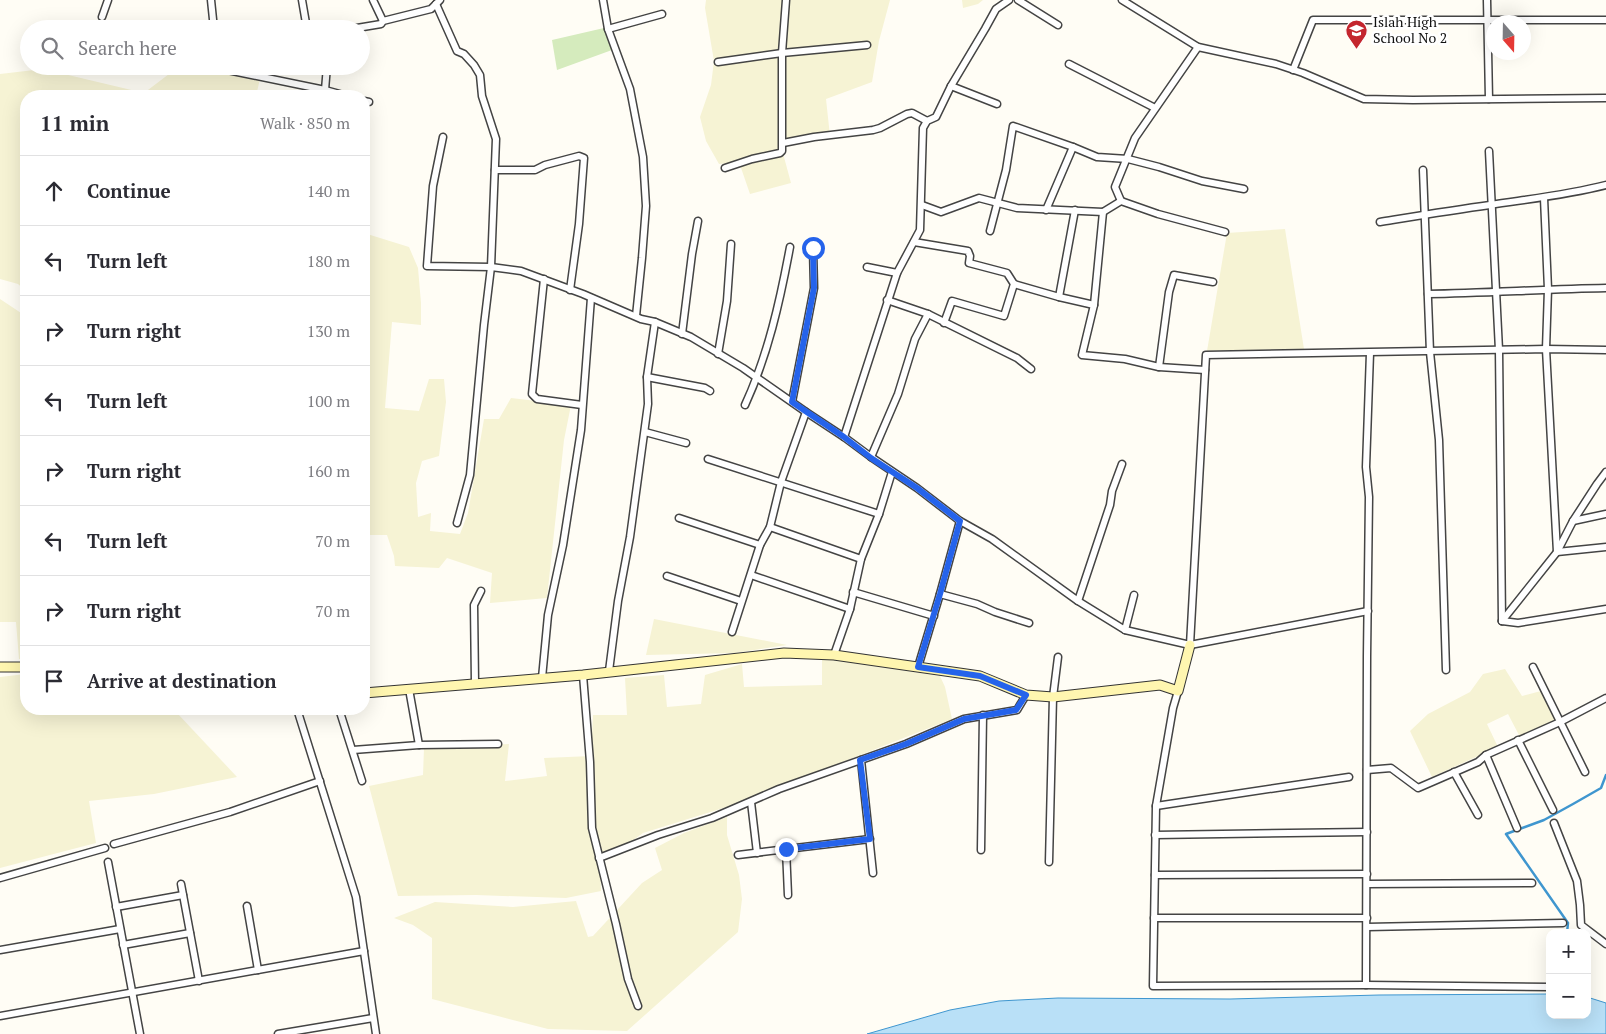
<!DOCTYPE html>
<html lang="en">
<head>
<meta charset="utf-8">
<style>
	:root { --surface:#fff; --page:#f2f2f3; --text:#2b2b33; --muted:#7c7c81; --line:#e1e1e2 }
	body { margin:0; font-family:"PT Serif",serif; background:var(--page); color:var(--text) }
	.controls { position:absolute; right:15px; bottom:15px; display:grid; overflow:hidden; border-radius:10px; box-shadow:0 5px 20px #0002 }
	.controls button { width:45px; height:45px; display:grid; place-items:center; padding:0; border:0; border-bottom:1px solid var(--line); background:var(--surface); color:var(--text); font:25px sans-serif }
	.compass { position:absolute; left:1486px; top:15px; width:45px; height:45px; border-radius:50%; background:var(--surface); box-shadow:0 5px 20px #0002; rotate:160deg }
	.stop { position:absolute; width:15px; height:15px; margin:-11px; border:4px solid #2563eb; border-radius:50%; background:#fff }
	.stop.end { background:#2563eb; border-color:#fff; box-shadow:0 1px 5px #0008 }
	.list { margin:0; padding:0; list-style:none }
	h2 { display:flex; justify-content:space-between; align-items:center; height:65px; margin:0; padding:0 20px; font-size:21px }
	h2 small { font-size:16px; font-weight:400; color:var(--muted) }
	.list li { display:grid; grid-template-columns:32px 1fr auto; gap:15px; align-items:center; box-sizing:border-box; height:70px; padding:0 20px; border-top:1px solid var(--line) }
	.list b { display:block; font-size:19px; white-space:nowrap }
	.list em { font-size:16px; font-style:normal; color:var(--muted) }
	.icon { flex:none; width:28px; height:28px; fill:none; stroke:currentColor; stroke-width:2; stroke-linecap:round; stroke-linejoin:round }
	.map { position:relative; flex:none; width:1606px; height:1034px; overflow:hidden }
	.search { position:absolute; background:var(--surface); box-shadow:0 5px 20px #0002; left:20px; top:20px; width:350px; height:55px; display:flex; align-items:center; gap:12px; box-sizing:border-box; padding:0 18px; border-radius:28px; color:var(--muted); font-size:19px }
	.panel { position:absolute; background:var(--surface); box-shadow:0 5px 20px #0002; left:20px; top:90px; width:350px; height:625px; border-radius:20px }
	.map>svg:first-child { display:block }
	.farmland { fill:#f6f3d4 }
	.green { fill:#d5ebbd }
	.water { fill:#b9e0f7; stroke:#3f96cf }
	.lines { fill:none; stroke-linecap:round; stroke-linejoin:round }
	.stream { stroke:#3f96cf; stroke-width:2.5 }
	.street-casing { stroke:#444; stroke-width:9 }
	.secondary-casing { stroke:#333; stroke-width:11 }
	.street { stroke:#fff; stroke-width:6 }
	.secondary { stroke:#fff6b0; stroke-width:9 }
	.route { stroke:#2563eb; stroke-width:6 }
	.labels { text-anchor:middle; stroke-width:5; stroke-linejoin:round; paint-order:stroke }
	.poi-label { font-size:14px; fill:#111; stroke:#fff; text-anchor:start }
</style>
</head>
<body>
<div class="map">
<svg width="1606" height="1034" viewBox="0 0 1606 1034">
	<rect width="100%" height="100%" fill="#fffdf5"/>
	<!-- farmland -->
	<g class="farmland">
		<path d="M 706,0 L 890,0 L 879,41 L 872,82 L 826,99 L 830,136 L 781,146 L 791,183 L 750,194 L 739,162 L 719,164 L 706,141 L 700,117 L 711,85 L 714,61 L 705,8 Z"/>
		<path d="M 962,0 L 983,0 L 978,4 L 963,8 Z"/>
		<path d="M 203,66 L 263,66 L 256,96 L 26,96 L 26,291 L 18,284 L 0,279 L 0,74 L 43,69 L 144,93 L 169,74 Z"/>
		<path d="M 1285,229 L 1304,349 L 1207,351 L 1227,233 Z"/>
		<path d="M 364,233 L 409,247 L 418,268 L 421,303 L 421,325 L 392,322 L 385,408 L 419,411 L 429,379 L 444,379 L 446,402 L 439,456 L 422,461 L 416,483 L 418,517 L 431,513 L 430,531 L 460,534 L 468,513 L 484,419 L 499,419 L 511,398 L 571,405 L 564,440 L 547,598 L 490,603 L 492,573 L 447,558 L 439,568 L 395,566 L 394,556 L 387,535 L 364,535 Z"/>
		<path d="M 0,299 L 24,315 L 26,322 L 26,659 L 19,659 L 16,622 L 0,622 Z"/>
		<path d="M 654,619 L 787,645 L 735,653 L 646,655 Z"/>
		<path d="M 822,658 L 940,676 L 945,687 L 952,719 L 733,805 L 643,833 L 600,864 L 601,891 L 566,898 L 476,895 L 398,896 L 369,786 L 423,775 L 424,748 L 509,744 L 505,781 L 547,776 L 544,758 L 591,756 L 593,715 L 627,715 L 625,678 L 664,675 L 667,707 L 701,704 L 705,675 L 742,664 L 744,687 L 822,685 Z"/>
		<path d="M 1505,669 L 1522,696 L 1541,691 L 1555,720 L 1520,737 L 1508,714 L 1487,724 L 1498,747 L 1432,777 L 1410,731 L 1428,714 L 1470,692 L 1483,674 Z"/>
		<path d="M 26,674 L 26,709 L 170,709 L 177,713 L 237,777 L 154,794 L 89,801 L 96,843 L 0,868 L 0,677 Z"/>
		<path d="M 727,817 L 727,835 L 739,875 L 742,899 L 738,932 L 627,1031 L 548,1029 L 432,999 L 432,938 L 413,925 L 394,918 L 435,902 L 513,907 L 576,901 L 588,937 L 593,936 L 642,883 L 662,870 L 655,848 L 684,833 Z"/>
	</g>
	<!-- green -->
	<path class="green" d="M 604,28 L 612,50 L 557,70 L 552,40 Z"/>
	<!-- water -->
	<path class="water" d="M 1550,994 L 1550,1015 L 1587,1015 L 1587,997 L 1606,1003 L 1606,1034 L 867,1034 L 950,1010 L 999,1001 L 1058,998 L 1230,999 L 1379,995 Z"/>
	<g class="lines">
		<!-- stream -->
		<path class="stream" d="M 1567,933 L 1568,923 L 1506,834 L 1544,820 L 1573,804 L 1601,788 L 1606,775"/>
		<defs>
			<g id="street">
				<path d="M 211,0 L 214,29"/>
				<path d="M 302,0 L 307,29"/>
				<path d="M 373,0 L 383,21"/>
				<path d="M 603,0 L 608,29 L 630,89 L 643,157 L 646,206 L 642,258 L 636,316"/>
				<path d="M 1018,0 L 1058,25"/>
				<path d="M 1122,0 L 1198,47 L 1276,64 L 1303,73 L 1364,99 L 1413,100 L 1606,98"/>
				<path d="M 1487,0 L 1489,99"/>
				<path d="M 436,4 L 457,51 L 464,54 L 474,65 L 480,75 L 482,96 L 496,139 L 491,267 L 484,325 L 470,475 L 457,523"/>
				<path d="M 102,17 L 108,0"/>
				<path d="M 351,29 L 381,24 L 383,21 L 431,9 L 440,0"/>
				<path d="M 608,29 L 662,14"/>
				<path d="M 718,62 L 782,53 L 867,45"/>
				<path d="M 1069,64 L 1155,108"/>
				<path d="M 208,66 L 325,90 L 347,96"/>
				<path d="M 1293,70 L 1313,20 L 1606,20"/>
				<path d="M 951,86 L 997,104"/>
				<path d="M 325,90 L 327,66"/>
				<path d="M 364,101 L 369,102"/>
				<path d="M 443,137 L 433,186 L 427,266 L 491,267 L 521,271 L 583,294 L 641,319 L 655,322 L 691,337 L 743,368 L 806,412 L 844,437 L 871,457 L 917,488 L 960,521 L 992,539 L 1078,601 L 1125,630 L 1190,645 L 1368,611"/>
				<path d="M 783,143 L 814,137 L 873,130 L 880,128 L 907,114 L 912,113 L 927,121"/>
				<path d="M 1489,151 L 1499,350 L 1502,621"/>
				<path d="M 725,168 L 752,159 L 780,153 L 782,151 L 782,53 L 786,0"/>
				<path d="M 495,170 L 535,170 L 545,165 L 579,156 L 584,158 L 579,224 L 570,290"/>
				<path d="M 1423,170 L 1430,352 L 1439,440 L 1446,670"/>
				<path d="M 1544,198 L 1548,289 L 1546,349 L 1557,552 L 1606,547"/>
				<path d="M 1121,201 L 1115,187 L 1135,138 L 1198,47"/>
				<path d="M 922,205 L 941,212 L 979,198 L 1017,208 L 1103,212 L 1121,201 L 1158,214 L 1225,232"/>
				<path d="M 1046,210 L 1073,147"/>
				<path d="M 1103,212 L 1094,305 L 1082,355 L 1125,359 L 1159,367 L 1205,370"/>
				<path d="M 1380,222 C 1417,216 1453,210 1490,205 C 1529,199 1567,195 1606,185"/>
				<path d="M 990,231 L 1006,170 L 1013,126 L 1073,147 L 1097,157 L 1128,159 L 1159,167 L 1202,181 L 1244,189"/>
				<path d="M 914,242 L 968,251 L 970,256 L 969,263 L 1007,273 L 1014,284 L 1004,316 L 952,301 L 944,323"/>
				<path d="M 867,267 L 897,273"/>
				<path d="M 544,279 L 532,394 L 537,399 L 582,405"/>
				<path d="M 1014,284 L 1059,297 L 1094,305"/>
				<path d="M 1428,294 C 1487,293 1547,289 1606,288"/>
				<path d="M 1059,297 L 1075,210"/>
				<path d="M 887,300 L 928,314 L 1017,358 L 1031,369"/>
				<path d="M 682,334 L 692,254 L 698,221"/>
				<path d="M 718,354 L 727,301 L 731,244"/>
				<path d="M 1159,367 L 1169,292 L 1174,275 L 1213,282"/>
				<path d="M 647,377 L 705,388 L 710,391"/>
				<path d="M 792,402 L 814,288 L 813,248"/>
				<path d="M 745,405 C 768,355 780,301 790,247"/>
				<path d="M 645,432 L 686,443"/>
				<path d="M 844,437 L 897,273 L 920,230 L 923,128 L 927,121 L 936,117 L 951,86 L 985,29 L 996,9 L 1009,0"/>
				<path d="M 871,457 L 898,394 L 915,339 L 928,314"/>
				<path d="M 708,459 L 879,514"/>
				<path d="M 679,518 L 760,545"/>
				<path d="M 1573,521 L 1606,514"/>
				<path d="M 770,527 L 861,559"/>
				<path d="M 751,575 L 850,609"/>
				<path d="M 667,576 L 741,601"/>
				<path d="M 853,592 L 934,616"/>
				<path d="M 940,594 L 977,604 L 995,612 L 1029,623"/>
				<path d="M 1078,601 L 1110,505 L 1112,491 L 1122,464"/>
				<path d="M 1502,621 L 1557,552 L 1573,521 L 1597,484 L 1606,472"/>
				<path d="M 1502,621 L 1518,623 L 1606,609"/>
				<path d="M 1125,630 L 1134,595"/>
				<path d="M 732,632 L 760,545 L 770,527 L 781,482 L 806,412"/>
				<path d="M 1190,645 L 1206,355 L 1546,349 L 1606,350"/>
				<path d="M 834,655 L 850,609 L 861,559 L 879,514 L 892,472"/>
				<path d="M 918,667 L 940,594 L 960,521"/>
				<path d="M 1533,667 L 1585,772"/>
				<path d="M 609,671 L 618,601 L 630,537 L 648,404 L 647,377 L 655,322"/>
				<path d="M 583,675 L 590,762 L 592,828 L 616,924 L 628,979 L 638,1006"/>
				<path d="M 542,678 L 548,615 L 563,545 L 581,430 L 591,298"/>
				<path d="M 475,683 L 474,605 L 481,591"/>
				<path d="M 409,689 L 419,745"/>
				<path d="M 1178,691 L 1173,708 L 1156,806 L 1153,986 L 1366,985 L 1550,987"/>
				<path d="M 297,709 L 356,897 L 376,1034"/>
				<path d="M 339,709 L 362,781"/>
				<path d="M 1518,740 L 1553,810"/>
				<path d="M 353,750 L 419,745 L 498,744"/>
				<path d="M 1486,755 L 1517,828"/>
				<path d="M 861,760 L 873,873"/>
				<path d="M 1367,770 L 1391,768 L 1418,788 L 1478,762 L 1486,755 L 1560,722 L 1606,698"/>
				<path d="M 1454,772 L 1478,815"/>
				<path d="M 751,802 L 757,853"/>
				<path d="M 1156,806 L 1349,777"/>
				<path d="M 1554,823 L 1577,881 L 1580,905 L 1581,925 L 1606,944"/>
				<path d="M 1155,835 L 1367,832"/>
				<path d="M 114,844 L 230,812 L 320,781"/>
				<path d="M 786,849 L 788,895"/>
				<path d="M 981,850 L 983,715"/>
				<path d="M 738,855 L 870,839"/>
				<path d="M 599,858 L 658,835 L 712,818 L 779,789 L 906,744 L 964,719 L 1017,710 L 1026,695"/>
				<path d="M 108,862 L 140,1034"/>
				<path d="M 1049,862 L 1053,697 L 1058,657"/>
				<path d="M 1155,875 L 1367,874"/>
				<path d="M 0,878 L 105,848"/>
				<path d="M 181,884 L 199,981"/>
				<path d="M 1367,884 L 1532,883"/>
				<path d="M 247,906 L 258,970"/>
				<path d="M 116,907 L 183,895"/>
				<path d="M 1154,918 L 1367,918"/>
				<path d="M 1367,927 L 1563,923"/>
				<path d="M 123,945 L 190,933"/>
				<path d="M 0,950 L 120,929"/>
				<path d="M 1366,985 L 1367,656 L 1369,497 L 1366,467 L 1370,353"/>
				<path d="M 0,1016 L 364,951"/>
				<path d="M 278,1034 L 373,1018"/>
			</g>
			<g id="secondary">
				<path d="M 0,667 L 26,667"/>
				<path d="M 364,693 L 583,675 L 784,653 L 834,655 L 980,676 L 1026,695 L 1053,697 L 1160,685 L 1178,691 L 1190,645"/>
			</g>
		</defs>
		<!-- street casing -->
		<use href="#street" class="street-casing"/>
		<!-- secondary casing -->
		<use href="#secondary" class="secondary-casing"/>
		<!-- street -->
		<use href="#street" class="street"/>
		<!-- secondary -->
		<use href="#secondary" class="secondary"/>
	</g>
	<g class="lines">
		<!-- route -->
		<path class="route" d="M 786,849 L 870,839 L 860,760 L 906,744 L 964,719 L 1016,710 L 1026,695 L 980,676 L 918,667 L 940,594 L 960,521 L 917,488 L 871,458 L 844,437 L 792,402 L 814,288 L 813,248"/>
	</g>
	<!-- icons -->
	<defs>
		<symbol id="school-pin" viewBox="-11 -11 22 30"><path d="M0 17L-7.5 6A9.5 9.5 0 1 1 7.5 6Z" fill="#c4262e" stroke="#fff"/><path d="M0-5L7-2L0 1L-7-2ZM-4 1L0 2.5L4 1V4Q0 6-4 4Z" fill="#fff"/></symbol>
	</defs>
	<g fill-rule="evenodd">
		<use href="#school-pin" x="1344" y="18" width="25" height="34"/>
	</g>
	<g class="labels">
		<!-- poi labels -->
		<g class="poi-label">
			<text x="1373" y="27">Islah High<tspan x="1373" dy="16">School No 2</tspan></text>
		</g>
	</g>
</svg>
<div class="controls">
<button>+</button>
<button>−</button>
</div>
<svg class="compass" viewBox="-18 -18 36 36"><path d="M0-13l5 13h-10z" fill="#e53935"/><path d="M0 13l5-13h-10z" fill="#7c7c81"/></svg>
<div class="stop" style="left:813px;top:248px"></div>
<div class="stop end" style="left:786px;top:849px"></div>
<div class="search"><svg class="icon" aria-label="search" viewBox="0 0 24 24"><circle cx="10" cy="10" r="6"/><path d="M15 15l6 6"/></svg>Search here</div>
<section class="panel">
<h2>11 min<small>Walk · 850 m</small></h2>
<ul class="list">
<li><svg class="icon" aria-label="ahead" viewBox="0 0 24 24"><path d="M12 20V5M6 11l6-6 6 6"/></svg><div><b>Continue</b></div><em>140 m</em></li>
<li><svg class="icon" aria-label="left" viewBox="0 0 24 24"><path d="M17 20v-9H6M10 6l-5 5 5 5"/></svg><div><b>Turn left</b></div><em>180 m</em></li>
<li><svg class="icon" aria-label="right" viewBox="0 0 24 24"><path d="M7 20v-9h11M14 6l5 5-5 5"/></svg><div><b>Turn right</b></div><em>130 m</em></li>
<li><svg class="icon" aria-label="left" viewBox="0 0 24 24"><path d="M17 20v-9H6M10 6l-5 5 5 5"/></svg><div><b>Turn left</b></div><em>100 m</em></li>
<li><svg class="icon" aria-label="right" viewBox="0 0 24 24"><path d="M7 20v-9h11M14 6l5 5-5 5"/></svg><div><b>Turn right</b></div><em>160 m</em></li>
<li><svg class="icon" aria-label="left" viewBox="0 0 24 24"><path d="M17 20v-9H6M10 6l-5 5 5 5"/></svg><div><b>Turn left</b></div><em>70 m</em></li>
<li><svg class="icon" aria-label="right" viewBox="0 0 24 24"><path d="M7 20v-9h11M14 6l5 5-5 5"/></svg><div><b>Turn right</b></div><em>70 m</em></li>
<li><svg class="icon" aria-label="arrive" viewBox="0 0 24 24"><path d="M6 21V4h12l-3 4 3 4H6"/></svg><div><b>Arrive at destination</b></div></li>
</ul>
</section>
</div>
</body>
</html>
